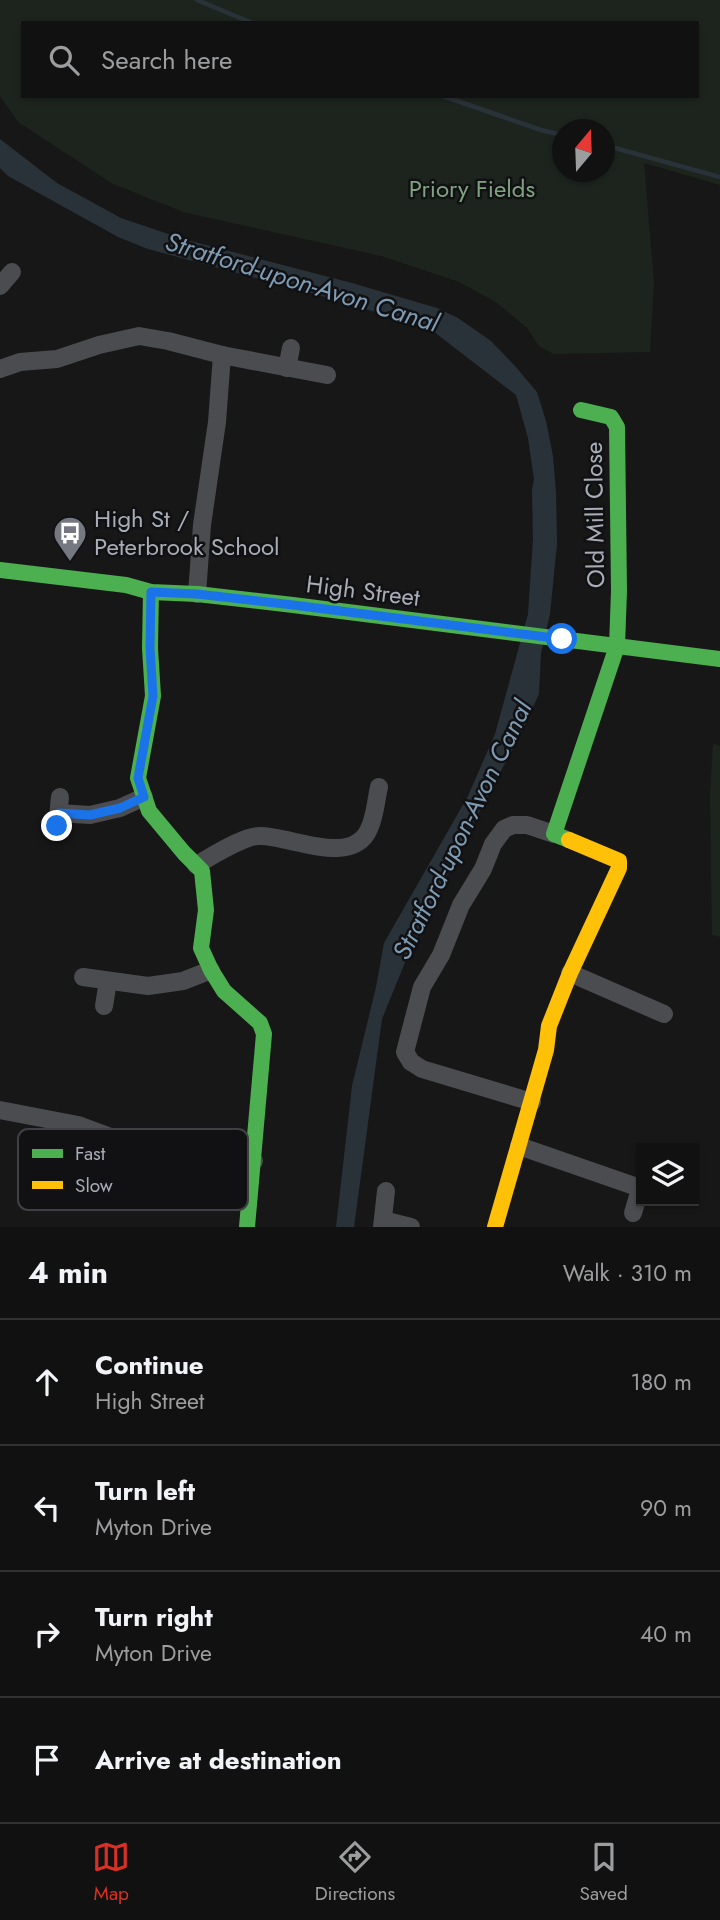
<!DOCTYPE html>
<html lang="en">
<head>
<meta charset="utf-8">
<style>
	:root { --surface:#111; --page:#1e1f1f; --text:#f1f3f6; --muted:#9c9d9f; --line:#303131; --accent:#d93025 }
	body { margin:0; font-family:Jost,sans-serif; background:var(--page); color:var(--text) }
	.controls { position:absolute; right:21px; bottom:21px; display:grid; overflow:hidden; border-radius:0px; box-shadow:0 2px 5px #0004 }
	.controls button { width:63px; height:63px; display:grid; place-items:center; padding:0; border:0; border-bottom:2px solid var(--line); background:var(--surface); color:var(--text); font:35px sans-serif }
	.compass { position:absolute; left:552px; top:119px; width:63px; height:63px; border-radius:50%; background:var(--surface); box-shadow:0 2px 5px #0004; rotate:19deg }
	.stop { position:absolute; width:21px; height:21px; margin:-16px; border:5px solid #1a73e8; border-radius:50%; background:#fff }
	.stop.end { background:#1a73e8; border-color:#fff; box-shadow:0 2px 7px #0008 }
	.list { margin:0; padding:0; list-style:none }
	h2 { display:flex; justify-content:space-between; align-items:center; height:91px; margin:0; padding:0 28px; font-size:30px }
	h2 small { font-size:23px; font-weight:400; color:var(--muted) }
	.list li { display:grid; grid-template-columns:46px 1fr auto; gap:21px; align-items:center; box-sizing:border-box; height:126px; padding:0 28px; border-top:2px solid var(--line) }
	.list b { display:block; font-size:26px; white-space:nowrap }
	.list p { margin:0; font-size:23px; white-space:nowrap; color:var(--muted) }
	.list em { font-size:23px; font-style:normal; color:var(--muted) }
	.icon { flex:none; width:38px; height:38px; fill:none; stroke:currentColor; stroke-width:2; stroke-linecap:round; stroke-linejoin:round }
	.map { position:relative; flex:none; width:720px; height:1227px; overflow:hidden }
	.search { position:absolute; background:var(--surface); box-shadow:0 2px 5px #0004; left:21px; right:21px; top:21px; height:77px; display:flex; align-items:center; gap:18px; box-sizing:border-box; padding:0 24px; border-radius:0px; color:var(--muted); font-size:26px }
	.sheet { height:595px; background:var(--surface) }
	nav { display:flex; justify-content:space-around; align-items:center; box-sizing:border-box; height:98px; border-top:2px solid var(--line); background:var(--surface); font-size:19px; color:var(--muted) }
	nav a { display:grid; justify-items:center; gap:4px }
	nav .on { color:var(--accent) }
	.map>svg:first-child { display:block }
	.green { fill:#1d241e; fill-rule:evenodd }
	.water { fill:#2a3239 }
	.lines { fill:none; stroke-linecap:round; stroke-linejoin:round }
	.stream { stroke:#2a3239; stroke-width:4.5 }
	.street { stroke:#4b4c50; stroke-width:18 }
	.fast { stroke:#4caf50; stroke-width:16 }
	.slow { stroke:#ffc107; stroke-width:16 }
	.route { stroke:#1a73e8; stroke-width:9 }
	.labels { text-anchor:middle; stroke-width:5; stroke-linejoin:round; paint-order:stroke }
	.park-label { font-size:24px; fill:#7fa381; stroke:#111113 }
	.street-label { font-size:24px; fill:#a8adb8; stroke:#111113 }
	.poi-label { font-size:24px; fill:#a8adb8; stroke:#111113; text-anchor:start }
	.water-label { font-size:26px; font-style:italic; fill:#7f9bb3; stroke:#111113 }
	.key { fill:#111113; stroke:#3e4045; stroke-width:2 }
	.key-label { font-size:19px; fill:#a8adb8 }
</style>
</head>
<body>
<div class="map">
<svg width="720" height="1227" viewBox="0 0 720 1227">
	<rect width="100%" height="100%" fill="#171717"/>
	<!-- green -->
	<g class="green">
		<path d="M 0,0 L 720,0 L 720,185 L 644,163 L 654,283 L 650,352 L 553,354 L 539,346 L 527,328 L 496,302 L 459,282 L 381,256 L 183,212 L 113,184 L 18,122 L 0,96 ZM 23,23 L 697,23 L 697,96 L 23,96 ZM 562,130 L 604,130 L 604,172 L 562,172 Z"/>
		<path d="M 713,743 L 720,746 L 720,937 L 712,935 L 710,795 Z"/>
	</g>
	<!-- water -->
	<path class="water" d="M 0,139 L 57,183 L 121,218 L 183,239 L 352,283 L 437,308 L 458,318 L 491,341 L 515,366 L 537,392 L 546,421 L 553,456 L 556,493 L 557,544 L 550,614 L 541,653 L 539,694 L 519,737 L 468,833 L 406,960 L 382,1019 L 354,1227 L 336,1227 L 352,1086 L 376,987 L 384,943 L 468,796 L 495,734 L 528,614 L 533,539 L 532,490 L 534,479 L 528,438 L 516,395 L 429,328 L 315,294 L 148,249 L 118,237 L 8,176 L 0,168 Z"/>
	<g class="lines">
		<!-- stream -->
		<g class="stream">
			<path d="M 197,0 L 252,23"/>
			<path d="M 443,96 L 541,130 L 562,135"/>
			<path d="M 604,145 L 720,177"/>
		</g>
		<!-- street -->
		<g class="street">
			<path d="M 0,286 L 12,272"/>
			<path d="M 287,368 L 291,348"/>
			<path d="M 0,369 L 20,362 L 57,359 L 99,345 L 139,336 L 168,341 L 222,355"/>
			<path d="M 197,594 L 202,525 L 217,422 L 222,355 L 327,375"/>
			<path d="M 59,813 L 90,815 L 120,808 L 144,797"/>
			<path d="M 57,826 L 60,797"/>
			<path d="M 196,865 C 211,857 243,836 259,836 C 289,835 352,868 369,829 C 375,817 376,800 379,787"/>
			<path d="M 570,973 L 664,1014"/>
			<path d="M 83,977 L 148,986 L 183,981 L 211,970"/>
			<path d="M 104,1006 L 108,981"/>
			<path d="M 532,1102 L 422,1069 L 411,1062 L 405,1052 L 422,987 L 441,955 L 461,905 L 483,869 L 493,844 L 504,829 L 513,825 L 527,825 L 554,834"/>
			<path d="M 0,1110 L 78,1125 L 129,1144 L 209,1157 L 254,1161"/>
			<path d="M 519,1146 L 640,1188"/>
			<path d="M 633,1213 L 641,1186"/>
			<path d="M 383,1220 L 411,1227"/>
			<path d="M 382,1227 L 386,1191"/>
		</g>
		<!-- fast -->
		<g class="fast">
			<path d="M 0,570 L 126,585 L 151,592 L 197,594 L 293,605 L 720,659"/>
			<path d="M 151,592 L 150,648 L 153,696 L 138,778 L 149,811 L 184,853 L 202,871 L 206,910 L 201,948 L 211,970 L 224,991 L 260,1023 L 264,1034 L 247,1227"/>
			<path d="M 569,840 L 554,834 L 617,646 L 619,591 L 617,427 L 611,417 L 581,410"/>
		</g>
		<!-- slow -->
		<path class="slow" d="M 495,1227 L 546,1050 L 549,1026 L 570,973 L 619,868 L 619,861 L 569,840"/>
	</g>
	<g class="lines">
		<!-- route -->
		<path class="route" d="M 57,826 L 59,813 L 90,815 L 120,808 L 144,797 L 138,778 L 153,696 L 150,648 L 151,592 L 197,594 L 293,605 L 562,639"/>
	</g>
	<!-- icons -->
	<defs>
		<symbol id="bus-pin" viewBox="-11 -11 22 30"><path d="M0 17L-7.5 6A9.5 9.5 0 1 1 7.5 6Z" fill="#757880" stroke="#111113"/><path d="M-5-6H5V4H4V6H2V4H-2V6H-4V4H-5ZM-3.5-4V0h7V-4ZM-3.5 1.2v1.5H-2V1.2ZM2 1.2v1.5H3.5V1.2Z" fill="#fff"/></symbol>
	</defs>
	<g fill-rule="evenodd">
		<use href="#bus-pin" x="51" y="514" width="38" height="52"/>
	</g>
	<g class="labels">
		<!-- park labels -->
		<g class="park-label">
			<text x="472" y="197">Priory Fields</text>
		</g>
		<!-- street labels -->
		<g class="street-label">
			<text transform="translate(595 515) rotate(-91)" y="8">Old Mill Close</text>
			<text transform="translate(363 591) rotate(7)" y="8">High Street</text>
		</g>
		<!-- poi labels -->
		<g class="poi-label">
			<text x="94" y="527">High St /<tspan x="94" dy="28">Peterbrook School</tspan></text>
		</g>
		<!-- water labels -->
		<g class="water-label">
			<text transform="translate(302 282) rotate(17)" y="9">Stratford-upon-Avon Canal</text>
			<text transform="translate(462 830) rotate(-64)" y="9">Stratford-upon-Avon Canal</text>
		</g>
	</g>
	<!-- legend -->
	<rect x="18" y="1129" width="230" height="81" rx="10" class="key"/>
	<rect x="32" y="1149" width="31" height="9" fill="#4caf50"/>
	<rect x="32" y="1181" width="31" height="8" fill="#ffc107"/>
	<g class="key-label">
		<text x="75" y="1160">Fast</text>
		<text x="75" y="1192">Slow</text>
	</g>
</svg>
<div class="controls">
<button><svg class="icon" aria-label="layers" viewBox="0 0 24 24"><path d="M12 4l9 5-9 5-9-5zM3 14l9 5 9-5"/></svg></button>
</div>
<svg class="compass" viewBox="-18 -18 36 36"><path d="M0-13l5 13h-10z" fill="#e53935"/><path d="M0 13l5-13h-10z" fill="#9c9d9f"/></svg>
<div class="stop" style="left:562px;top:639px"></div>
<div class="stop end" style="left:57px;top:826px"></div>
<div class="search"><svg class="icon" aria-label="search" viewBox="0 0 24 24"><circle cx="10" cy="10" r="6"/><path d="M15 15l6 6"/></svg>Search here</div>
</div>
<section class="sheet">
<h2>4 min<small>Walk · 310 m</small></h2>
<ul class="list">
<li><svg class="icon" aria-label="ahead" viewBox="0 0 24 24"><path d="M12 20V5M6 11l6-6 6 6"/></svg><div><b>Continue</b><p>High Street</p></div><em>180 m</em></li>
<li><svg class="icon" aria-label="left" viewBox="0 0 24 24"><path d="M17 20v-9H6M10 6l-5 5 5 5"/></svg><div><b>Turn left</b><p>Myton Drive</p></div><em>90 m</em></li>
<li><svg class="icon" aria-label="right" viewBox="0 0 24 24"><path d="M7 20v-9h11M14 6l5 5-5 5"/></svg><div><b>Turn right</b><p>Myton Drive</p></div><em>40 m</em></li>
<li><svg class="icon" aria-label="arrive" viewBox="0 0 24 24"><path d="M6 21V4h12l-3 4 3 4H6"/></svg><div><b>Arrive at destination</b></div></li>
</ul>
</section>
<nav>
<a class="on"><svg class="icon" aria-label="map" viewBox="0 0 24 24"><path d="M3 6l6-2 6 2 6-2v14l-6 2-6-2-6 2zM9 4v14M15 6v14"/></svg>Map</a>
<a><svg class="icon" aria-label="directions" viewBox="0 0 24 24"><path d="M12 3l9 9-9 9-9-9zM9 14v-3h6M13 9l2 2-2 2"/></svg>Directions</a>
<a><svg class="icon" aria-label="saved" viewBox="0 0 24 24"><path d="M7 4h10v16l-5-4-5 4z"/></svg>Saved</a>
</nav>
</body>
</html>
